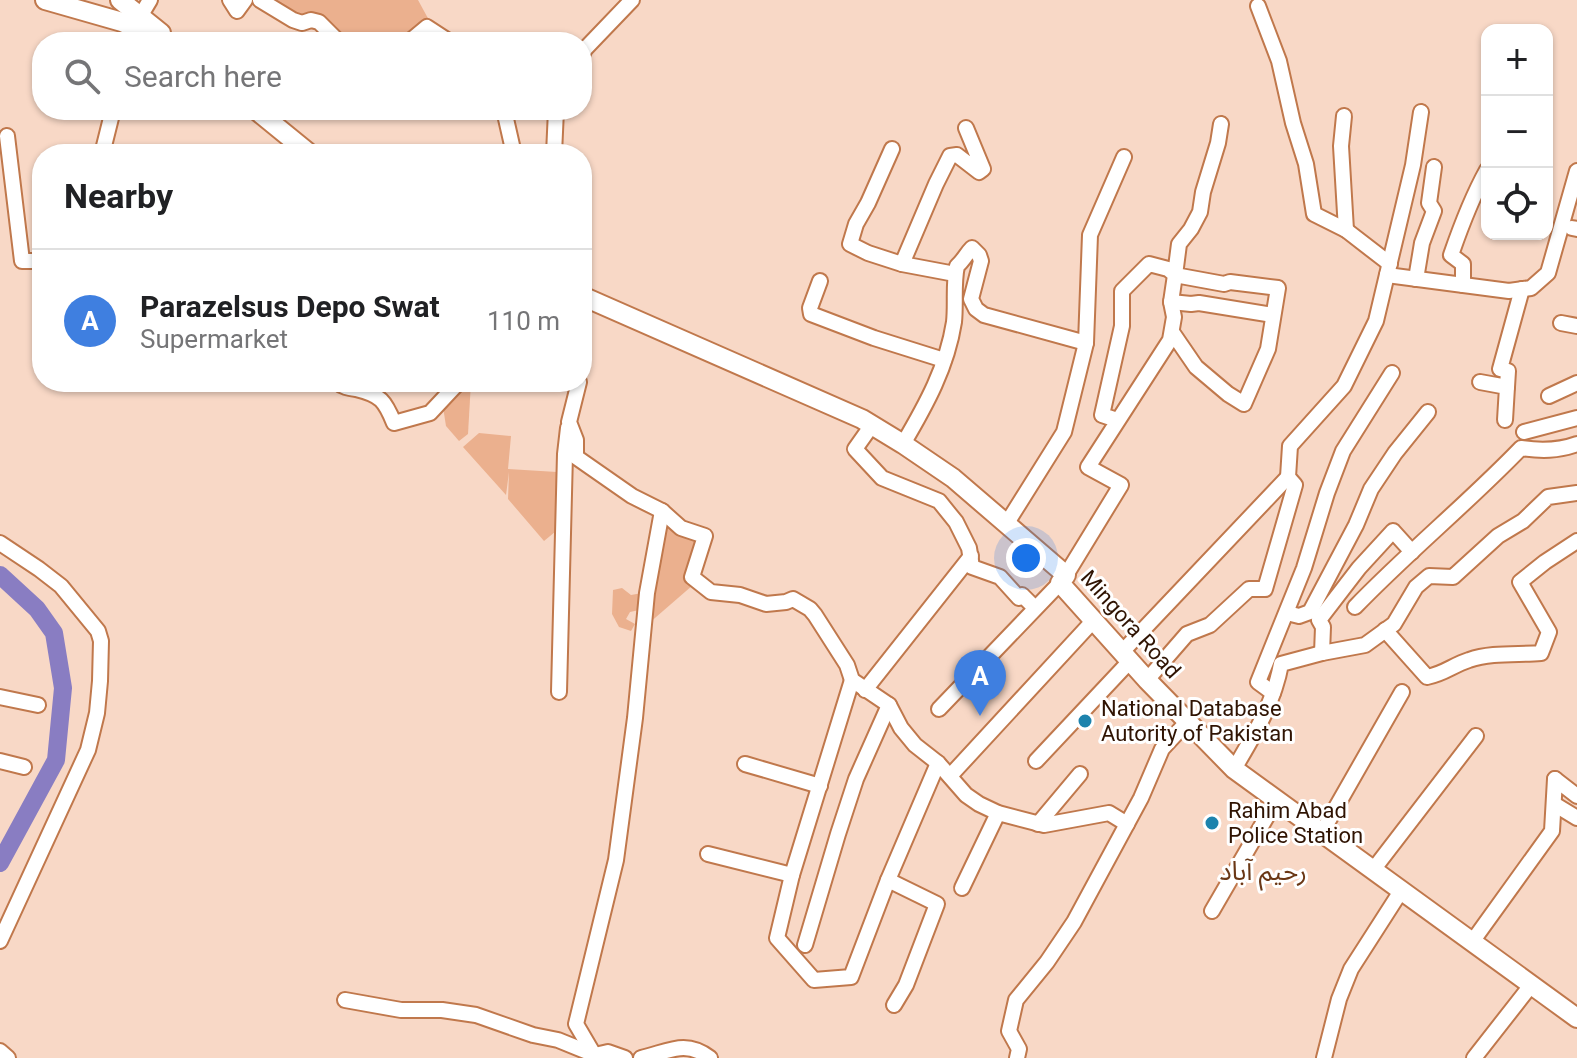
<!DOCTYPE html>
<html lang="en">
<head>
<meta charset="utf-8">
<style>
	:root { --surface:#fff; --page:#f6f6f6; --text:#202124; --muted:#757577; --line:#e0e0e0; --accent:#1d83ad }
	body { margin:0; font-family:Roboto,"Noto Sans Arabic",sans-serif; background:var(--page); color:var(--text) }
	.controls { position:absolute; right:24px; top:24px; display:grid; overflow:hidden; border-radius:16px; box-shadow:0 2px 6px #0004 }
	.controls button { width:72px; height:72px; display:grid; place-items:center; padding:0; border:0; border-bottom:2px solid var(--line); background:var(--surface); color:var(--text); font:40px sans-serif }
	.you { position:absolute; left:1026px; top:558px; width:28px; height:28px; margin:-20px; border:6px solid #fff; border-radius:50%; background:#1a73e8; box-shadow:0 0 0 12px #1a73e833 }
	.badge { display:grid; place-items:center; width:52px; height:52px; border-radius:50%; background:var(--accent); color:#fff; font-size:26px; font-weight:700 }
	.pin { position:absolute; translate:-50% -66px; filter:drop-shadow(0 2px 4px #0008) }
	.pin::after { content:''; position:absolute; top:42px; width:28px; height:24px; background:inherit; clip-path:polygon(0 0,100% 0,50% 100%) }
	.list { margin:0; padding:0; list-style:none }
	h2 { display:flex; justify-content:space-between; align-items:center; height:104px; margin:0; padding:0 32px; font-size:34px }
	h2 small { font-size:26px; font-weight:400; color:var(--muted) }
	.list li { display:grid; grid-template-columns:52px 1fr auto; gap:24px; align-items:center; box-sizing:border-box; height:144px; padding:0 32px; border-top:2px solid var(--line) }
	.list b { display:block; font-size:30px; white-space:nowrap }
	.list p { margin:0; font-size:26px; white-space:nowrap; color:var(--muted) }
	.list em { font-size:26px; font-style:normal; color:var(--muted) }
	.icon { flex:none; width:44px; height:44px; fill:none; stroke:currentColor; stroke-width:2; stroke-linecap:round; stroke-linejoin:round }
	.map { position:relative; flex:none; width:1577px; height:1058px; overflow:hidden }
	.search { position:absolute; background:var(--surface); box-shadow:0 2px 6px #0004; left:32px; top:32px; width:560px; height:88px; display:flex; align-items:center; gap:20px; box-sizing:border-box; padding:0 28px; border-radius:32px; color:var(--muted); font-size:30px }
	.panel { position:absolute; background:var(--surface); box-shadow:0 2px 6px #0004; left:32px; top:144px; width:560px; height:248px; border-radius:32px }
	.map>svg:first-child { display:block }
	.green { fill:#ebb08e }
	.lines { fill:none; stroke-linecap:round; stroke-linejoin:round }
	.river { stroke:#897dc2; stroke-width:18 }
	.minor-casing { stroke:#c0784c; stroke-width:18 }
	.major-casing { stroke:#c0784c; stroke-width:22 }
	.minor { stroke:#fff; stroke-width:14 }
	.major { stroke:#fff; stroke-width:18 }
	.poi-dot { fill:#1d83ad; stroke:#fff; stroke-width:3 }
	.labels { text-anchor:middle; stroke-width:6; stroke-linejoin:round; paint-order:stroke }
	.street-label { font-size:22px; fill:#2f1302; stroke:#fff }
	.poi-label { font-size:22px; fill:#2f1302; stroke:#fff; text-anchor:start }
	.quarter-label { font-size:26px; fill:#6a3715; stroke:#fff }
</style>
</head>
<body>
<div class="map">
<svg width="1577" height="1058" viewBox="0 0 1577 1058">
	<rect width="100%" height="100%" fill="#f8d8c6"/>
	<!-- green -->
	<g class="green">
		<path d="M 267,0 L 418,0 L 430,22 L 404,42 L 349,42 L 315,16 L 300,17 Z"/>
		<path d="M 467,382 L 471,382 L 468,434 L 459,441 L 446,426 L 443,407 Z"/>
		<path d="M 479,433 L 511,436 L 508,469 L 557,472 L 561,468 L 561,527 L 544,541 L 508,499 L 509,472 L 506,495 L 463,447 Z"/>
		<path d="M 663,517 L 698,538 L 693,585 L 648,624 Z"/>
		<path d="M 622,588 L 631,595 L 642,593 L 639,610 L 630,612 L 626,619 L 635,624 L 631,631 L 619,627 L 612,614 L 613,590 Z"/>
	</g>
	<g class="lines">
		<!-- river -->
		<path class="river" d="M 0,575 L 37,609 L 54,633 L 63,688 L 56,760 L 0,863"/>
		<defs>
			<g id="minor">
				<path d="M 230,0 L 237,11 L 245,0"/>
				<path d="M 260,0 L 293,20 L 302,23 L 311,20 L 319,22 L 339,42"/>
				<path d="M 1258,6 L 1279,61 L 1293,123 L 1306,164 L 1314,214 L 1346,230 L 1390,264"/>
				<path d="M 141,15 L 150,0"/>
				<path d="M 409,42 L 427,27 L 450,42"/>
				<path d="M 582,55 L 585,49 L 632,0"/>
				<path d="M 504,110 L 514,154"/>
				<path d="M 1344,116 L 1341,146 L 1346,230"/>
				<path d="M 7,136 L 22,261 L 42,261"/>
				<path d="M 892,149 L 868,203 L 856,224 L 850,244 L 868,253 L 902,264"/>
				<path d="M 102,154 L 113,110"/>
				<path d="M 554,154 L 556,110"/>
				<path d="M 1572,228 L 1577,229"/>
				<path d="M 955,274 L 902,264 L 936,184 L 950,156 L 957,155 L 979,172 L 983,169 L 966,128"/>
				<path d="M 1387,275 L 1509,291 L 1531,288 L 1548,273 L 1577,171"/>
				<path d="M 1416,279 L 1422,243 L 1434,211 L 1429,203 L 1434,167"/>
				<path d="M 820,281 L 810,308 L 811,314 L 874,338 L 944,360"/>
				<path d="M 1463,285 L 1463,264 L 1451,255 C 1461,226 1472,197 1487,170"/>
				<path d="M 1171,302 L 1191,304 L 1199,303 L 1273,315"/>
				<path d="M 1561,323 L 1577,326"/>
				<path d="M 1172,332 L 1196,367 L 1228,394 L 1244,404 L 1268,349 L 1278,288 L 1230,282 L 1224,284 L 1175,275 L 1179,244 L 1191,229 L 1200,212 L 1203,192 L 1218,143 L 1221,124"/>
				<path d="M 337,382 C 343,387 348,388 356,389 C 381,395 385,401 394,423 L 430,413 L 459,382"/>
				<path d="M 579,382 L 569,422 L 576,440 L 576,457 L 632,496 L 662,511 L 647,593 L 635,718 L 616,860 L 576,1024 L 596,1058"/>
				<path d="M 1480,382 L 1507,387 L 1505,420"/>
				<path d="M 1507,387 L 1508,371 L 1500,369 L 1522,289"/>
				<path d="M 1549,396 L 1577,383"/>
				<path d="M 872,425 L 855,449 L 882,478 L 939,501 L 956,522 L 969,548 L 972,567 L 1000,577 L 1019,598 L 1022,595 L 1035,608"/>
				<path d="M 1524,432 L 1577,418"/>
				<path d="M 903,444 C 926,405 947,367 954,322 C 956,304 953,284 957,266 C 964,260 966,254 972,248 L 979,255 L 981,261 L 971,299 L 976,309 L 984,315 L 1086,343"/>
				<path d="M 662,511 L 681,528 L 705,536 L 692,577 L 711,592 L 740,595 L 766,604 L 786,602 L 793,599 L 810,609 L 815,615 L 847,665 L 852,680 L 889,705 L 901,728 L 915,745 L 938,763 L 966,795 L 979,804 L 998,813 L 1044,825 L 1109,813 L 1127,824"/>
				<path d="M 1007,523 L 1064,432 L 1086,343 L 1090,235 L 1124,157"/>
				<path d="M 0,543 L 39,569 L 61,586 L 98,631 L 101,641 L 100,681 L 97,713 L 88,750 L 0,941"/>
				<path d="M 1066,575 L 1121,485 L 1088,467 L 1170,340 L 1174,317 L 1171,302 L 1175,275 L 1168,269 L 1149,264 L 1122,291 L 1122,326 L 1102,415 L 1117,420"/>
				<path d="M 1355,607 C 1408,552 1468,503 1521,448 C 1541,451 1558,451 1577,444"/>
				<path d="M 1287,613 L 1299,616 L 1310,612 L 1356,525 L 1371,489 L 1395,453 L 1428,412"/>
				<path d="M 1385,630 L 1427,677 C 1444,674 1453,665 1469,660 C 1492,652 1518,655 1541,653 L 1549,632 L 1520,582 L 1545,562 L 1577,541"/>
				<path d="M 1122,652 L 1288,477"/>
				<path d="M 1322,653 L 1323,627 L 1319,620 L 1359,568 L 1393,531 L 1412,552"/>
				<path d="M 852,680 L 792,875 L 777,938 L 814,980 L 851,977 L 888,880 L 938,763"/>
				<path d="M 1147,680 L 1187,634 L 1210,625 L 1249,589 L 1265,589 L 1295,485 L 1288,477 L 1290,446 L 1344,386 L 1376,321 L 1413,165 L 1421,112"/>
				<path d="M 865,690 L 971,556"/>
				<path d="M 559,692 L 565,454 L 568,428"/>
				<path d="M 1273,693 L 1258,682 L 1304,568 L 1327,493 L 1343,451 L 1392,373"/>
				<path d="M 0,697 L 38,705"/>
				<path d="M 939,709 L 1060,583"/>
				<path d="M 0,761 L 24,767"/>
				<path d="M 1036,761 L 1130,661"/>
				<path d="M 745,764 L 820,786"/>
				<path d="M 1234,769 C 1254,735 1274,703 1281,664 L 1322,653 L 1365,645 L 1394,624 L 1416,587 L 1429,576 L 1453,577 L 1498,536 L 1523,521 L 1548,497 L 1577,493"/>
				<path d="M 950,776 L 1094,620"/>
				<path d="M 1555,779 L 1577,796"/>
				<path d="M 1554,804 L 1577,818"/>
				<path d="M 1038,824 L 1080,774"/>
				<path d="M 1322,832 L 1402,692"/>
				<path d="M 708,854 L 792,875"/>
				<path d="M 1373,870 L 1476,736"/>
				<path d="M 888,880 L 937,904 L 906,985 L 894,1005"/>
				<path d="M 962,888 L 998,813"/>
				<path d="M 1212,911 L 1277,799"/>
				<path d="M 1472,942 L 1552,831 L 1555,779"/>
				<path d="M 805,945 L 838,834 L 856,779 L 889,705"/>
				<path d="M 345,1000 L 401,1010 L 442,1010 L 476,1015 L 533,1035 L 558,1040 L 595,1055 L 608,1052 L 625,1058"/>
				<path d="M 0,1051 L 8,1058"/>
				<path d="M 641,1058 C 668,1052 685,1039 710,1058"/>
				<path d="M 1017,1058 L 1019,1049 L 1009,1031 L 1016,1000 L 1047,962 L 1074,922 L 1141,798 L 1162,749 L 1188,721"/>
				<path d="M 1324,1058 L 1339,999 L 1351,969 L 1401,891"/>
				<path d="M 1474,1058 L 1532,984"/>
			</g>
			<g id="major">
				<path d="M 45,0 L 122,22 L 166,42"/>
				<path d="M 120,0 L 161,33"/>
				<path d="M 256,110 L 310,154"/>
				<path d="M 582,296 L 862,419 L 903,444 L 953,478 L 1066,575 L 1060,583 L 1147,680 L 1234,769 L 1577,1018"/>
			</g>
		</defs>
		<!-- minor casing -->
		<use href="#minor" class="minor-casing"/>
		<!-- major casing -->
		<use href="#major" class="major-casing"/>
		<!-- minor -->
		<use href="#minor" class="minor"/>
		<!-- major -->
		<use href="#major" class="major"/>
	</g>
	<!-- markers -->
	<g class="poi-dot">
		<circle cx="1085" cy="721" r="8"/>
		<circle cx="1212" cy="823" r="8"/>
	</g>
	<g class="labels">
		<!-- street labels -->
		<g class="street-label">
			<text transform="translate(1131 624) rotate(48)" y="8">Mingora Road</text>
		</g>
		<!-- poi labels -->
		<g class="poi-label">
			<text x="1101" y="716">National Database<tspan x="1101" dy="25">Autority of Pakistan</tspan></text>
			<text x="1228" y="818">Rahim Abad<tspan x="1228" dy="25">Police Station</tspan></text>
		</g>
		<!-- quarter labels -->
		<g class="quarter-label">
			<text x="1263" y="880">رحیم آباد</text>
		</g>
	</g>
</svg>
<div class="controls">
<button>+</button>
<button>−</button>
<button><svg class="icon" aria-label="locate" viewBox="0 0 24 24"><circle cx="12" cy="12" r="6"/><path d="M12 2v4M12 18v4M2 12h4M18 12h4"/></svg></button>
</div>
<div class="you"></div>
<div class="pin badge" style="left:980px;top:716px;background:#3f7fe0">A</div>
<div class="search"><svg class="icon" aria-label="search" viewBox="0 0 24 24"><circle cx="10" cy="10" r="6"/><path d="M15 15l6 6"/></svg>Search here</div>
<section class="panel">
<h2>Nearby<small></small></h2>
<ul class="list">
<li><span class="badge" style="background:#3f7fe0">A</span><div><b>Parazelsus Depo Swat</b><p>Supermarket</p></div><em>110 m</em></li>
</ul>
</section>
</div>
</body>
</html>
